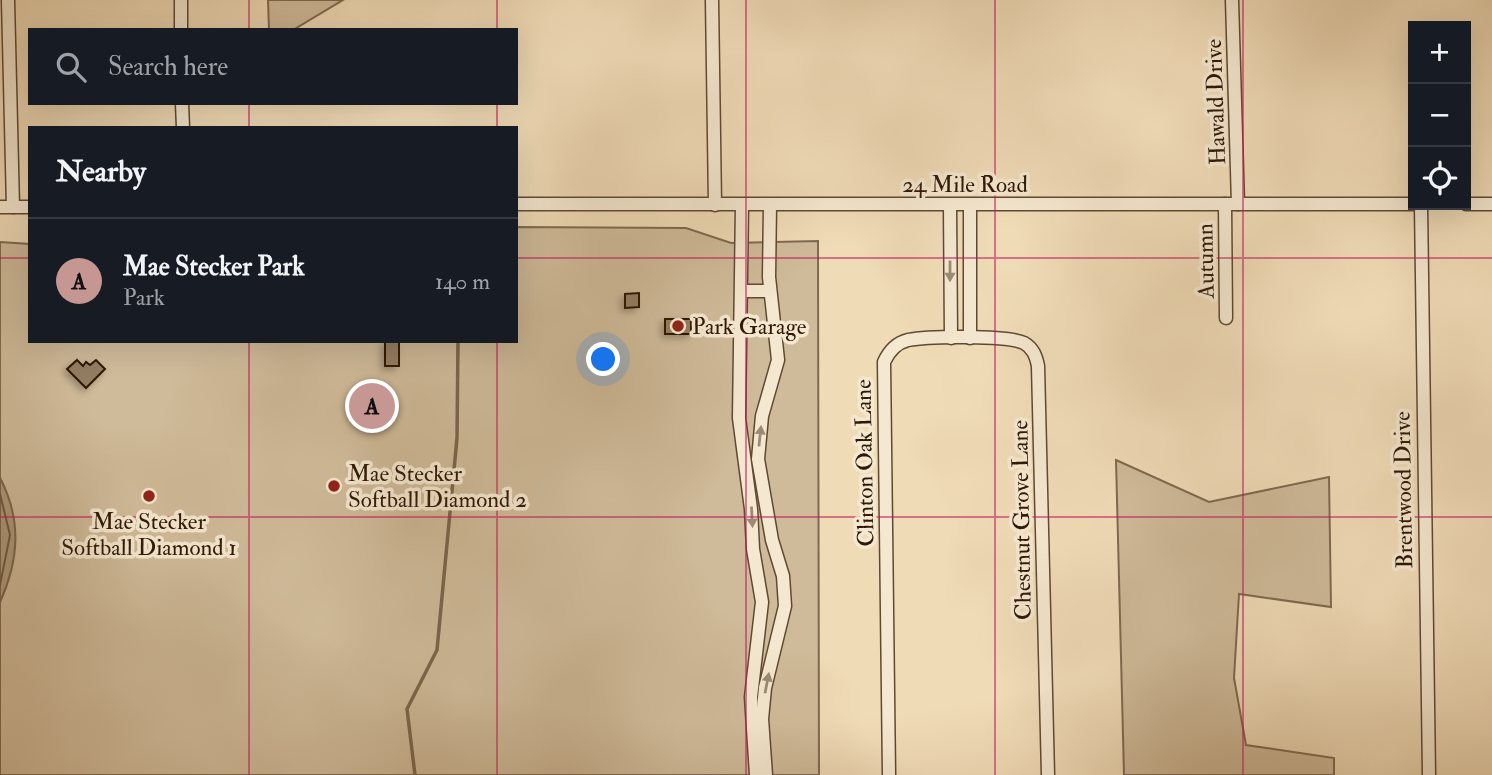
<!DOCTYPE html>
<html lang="en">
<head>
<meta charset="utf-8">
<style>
	:root { --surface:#171b24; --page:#242831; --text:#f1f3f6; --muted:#9ea1a6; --line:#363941; --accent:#c59692 }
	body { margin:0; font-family:"IM FELL Double Pica",serif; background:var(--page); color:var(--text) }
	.controls { position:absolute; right:21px; top:21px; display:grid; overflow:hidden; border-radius:0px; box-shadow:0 7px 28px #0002 }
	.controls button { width:63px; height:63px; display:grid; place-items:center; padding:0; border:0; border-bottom:2px solid var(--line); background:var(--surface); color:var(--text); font:35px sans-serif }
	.you { position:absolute; left:604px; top:360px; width:24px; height:24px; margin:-18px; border:5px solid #fff; border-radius:50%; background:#1a73e8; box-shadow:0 0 0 10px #1a73e833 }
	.badge { display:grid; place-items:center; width:46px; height:46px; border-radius:50%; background:var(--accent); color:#111; font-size:23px; font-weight:700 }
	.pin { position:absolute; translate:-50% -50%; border:4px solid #fff; box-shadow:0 2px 7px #0006 }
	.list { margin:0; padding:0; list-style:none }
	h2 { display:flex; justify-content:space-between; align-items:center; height:91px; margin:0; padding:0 28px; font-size:30px }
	h2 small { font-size:23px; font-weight:400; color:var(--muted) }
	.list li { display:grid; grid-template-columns:46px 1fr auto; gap:21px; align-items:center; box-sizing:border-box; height:126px; padding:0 28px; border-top:2px solid var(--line) }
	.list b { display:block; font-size:26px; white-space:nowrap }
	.list p { margin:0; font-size:23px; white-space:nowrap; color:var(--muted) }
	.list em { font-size:23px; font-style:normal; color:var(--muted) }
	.icon { flex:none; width:38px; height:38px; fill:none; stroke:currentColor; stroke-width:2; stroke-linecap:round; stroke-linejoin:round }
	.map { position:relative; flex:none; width:1492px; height:775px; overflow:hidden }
	.search { position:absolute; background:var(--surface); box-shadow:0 7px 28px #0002; left:28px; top:28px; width:490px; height:77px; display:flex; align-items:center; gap:18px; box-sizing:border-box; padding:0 24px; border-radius:0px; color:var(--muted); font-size:26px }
	.panel { position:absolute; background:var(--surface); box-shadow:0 7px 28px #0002; left:28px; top:126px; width:490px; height:217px; border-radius:0px }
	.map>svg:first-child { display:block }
	.green { fill:#cfba99; stroke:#7f6950; stroke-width:2 }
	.water { fill:#ae997b; stroke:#7b654c; stroke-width:2 }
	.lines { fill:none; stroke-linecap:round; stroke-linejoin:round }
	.shore { stroke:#6e5840; stroke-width:2 }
	.stream { stroke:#7b654c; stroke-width:3.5 }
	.building { fill:#937d62; stroke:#2f1806; stroke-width:2; filter:url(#shadow) }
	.minor-casing { stroke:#5f4932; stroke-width:15 }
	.minor { stroke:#f5e8d0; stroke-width:12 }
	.oneway { fill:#9c8a75 }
	.grid { fill:none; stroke:#c2185b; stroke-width:2; stroke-opacity:0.55 }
	.poi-dot { fill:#8f2418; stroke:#f5e8d0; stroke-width:2.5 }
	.labels { text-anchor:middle; stroke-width:7; stroke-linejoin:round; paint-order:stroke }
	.street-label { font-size:23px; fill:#2f1806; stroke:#f5e8d0 }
	.poi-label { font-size:23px; fill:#2f1806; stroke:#f5e8d0; text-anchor:start }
</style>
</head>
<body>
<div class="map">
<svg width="1492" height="775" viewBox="0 0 1492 775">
	<defs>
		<filter id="shadow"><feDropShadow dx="-3.5" dy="3.5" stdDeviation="3.5" flood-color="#0004"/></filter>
	</defs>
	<rect width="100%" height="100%" fill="#f0dbb7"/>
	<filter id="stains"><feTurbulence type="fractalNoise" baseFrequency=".00286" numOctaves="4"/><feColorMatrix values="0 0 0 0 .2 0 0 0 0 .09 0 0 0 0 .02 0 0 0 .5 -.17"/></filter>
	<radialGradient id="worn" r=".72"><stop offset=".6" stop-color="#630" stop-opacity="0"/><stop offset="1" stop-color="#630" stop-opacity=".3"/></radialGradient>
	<!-- green -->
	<g class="green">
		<path d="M 268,0 L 343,0 L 293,30 L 269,30 Z"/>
		<path d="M 516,227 L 686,228 L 731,243 L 818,241 L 819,775 L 0,775 L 0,602 C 17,565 19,515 0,478 L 0,242 L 30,244 L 30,341 L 516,341 Z"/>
		<path d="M 1116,460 L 1209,502 L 1329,477 L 1331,607 L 1239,594 L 1234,678 L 1246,745 L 1334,758 L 1334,775 L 1124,775 Z"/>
	</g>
	<!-- water -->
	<path class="water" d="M 0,478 C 22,520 19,560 0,602 Z"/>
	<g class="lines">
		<!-- shore -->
		<path class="shore" d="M 0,494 L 10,535 L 0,585"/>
		<!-- stream -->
		<path class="stream" d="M 415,775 L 407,709 L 437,650 L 457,438 L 458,341"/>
	</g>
	<!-- building -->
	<g class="building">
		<path d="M 639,293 L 639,307 L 625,308 L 625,294 Z"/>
		<rect x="665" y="319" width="26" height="15"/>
		<path d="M 385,341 L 399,342 L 399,366 L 385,366 Z"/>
		<path d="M 77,360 L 83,366 L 86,362 L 90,365 L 96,360 L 105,369 L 86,388 L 67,369 Z"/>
	</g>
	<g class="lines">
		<defs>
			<g id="minor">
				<path d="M 8,0 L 13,207"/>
				<path d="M 181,0 L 181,30"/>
				<path d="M 712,0 L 715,205"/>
				<path d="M 1232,0 L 1238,204"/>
				<path d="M 182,103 L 183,128"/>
				<path d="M 516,204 L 1413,204"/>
				<path d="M 1225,204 L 1226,318"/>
				<path d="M 1466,204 L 1492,204"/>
				<path d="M 742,205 L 739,418 L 751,509 L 753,549 L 762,602 L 751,697 L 756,775"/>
				<path d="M 950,205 L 951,338"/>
				<path d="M 970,205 L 970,338"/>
				<path d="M 1421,205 L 1429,775"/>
				<path d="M 0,207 L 30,207"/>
				<path d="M 743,291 L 770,291"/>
				<path d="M 766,775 L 762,719 L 765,688 L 785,606 L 783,576 L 772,540 L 758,459 L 762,416 L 778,360 L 769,277 L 770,205"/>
				<path d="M 889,775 L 884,362 C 889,351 896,343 908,340 C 928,336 1007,335 1024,343 C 1033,348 1036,356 1038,366 L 1048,775"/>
			</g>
		</defs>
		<!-- minor casing -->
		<use href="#minor" class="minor-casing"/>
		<!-- minor -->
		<use href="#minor" class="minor"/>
	</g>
	<!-- one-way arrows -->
	<defs><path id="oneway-solid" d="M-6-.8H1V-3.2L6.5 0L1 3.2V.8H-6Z" transform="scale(1.75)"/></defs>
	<g class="oneway">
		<use href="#oneway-solid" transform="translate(950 271) rotate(90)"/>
		<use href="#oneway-solid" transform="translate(760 436) rotate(-84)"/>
		<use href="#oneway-solid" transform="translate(752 517) rotate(87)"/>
		<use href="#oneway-solid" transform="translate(767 683) rotate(-79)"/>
	</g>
	<!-- grid -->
	<path class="grid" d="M 249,0 L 249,30M 497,0 L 497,30M 746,0 L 746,775M 995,0 L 995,775M 1243,0 L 1243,775M 249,103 L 249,128M 497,103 L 497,128M 0,258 L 30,258M 516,258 L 1492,258M 249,341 L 249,775M 497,341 L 497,775M 0,517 L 1492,517"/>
	<!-- markers -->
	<g class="poi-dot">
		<circle cx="678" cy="326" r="7"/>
		<circle cx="334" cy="486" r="7"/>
		<circle cx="149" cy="496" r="7"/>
	</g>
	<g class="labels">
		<!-- street labels -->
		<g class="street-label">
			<text transform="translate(1215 102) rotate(-92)" y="8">Hawald Drive</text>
			<text x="965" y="192">24 Mile Road</text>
			<text transform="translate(1205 261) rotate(-91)" y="8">Autumn</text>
			<text transform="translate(864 463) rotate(-91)" y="8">Clinton Oak Lane</text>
			<text transform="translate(1403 490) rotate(-91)" y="8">Brentwood Drive</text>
			<text transform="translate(1021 520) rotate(-91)" y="8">Chestnut Grove Lane</text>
		</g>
		<!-- poi labels -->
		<g class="poi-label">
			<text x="692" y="334">Park Garage</text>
			<text x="348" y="481">Mae Stecker<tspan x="348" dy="26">Softball Diamond 2</tspan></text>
			<text x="149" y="529" text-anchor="middle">Mae Stecker<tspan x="149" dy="26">Softball Diamond 1</tspan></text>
		</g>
	</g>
	<rect width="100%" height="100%" filter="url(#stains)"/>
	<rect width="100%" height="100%" fill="url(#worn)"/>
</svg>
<div class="controls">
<button>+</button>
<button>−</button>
<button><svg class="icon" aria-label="locate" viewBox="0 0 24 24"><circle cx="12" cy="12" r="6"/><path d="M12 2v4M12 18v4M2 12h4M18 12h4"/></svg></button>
</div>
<div class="you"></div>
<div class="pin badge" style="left:372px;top:406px">A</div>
<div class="search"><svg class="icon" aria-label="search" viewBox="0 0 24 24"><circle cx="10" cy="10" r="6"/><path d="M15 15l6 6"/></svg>Search here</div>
<section class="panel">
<h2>Nearby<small></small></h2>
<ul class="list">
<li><span class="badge">A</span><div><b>Mae Stecker Park</b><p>Park</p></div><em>140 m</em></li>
</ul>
</section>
</div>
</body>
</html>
